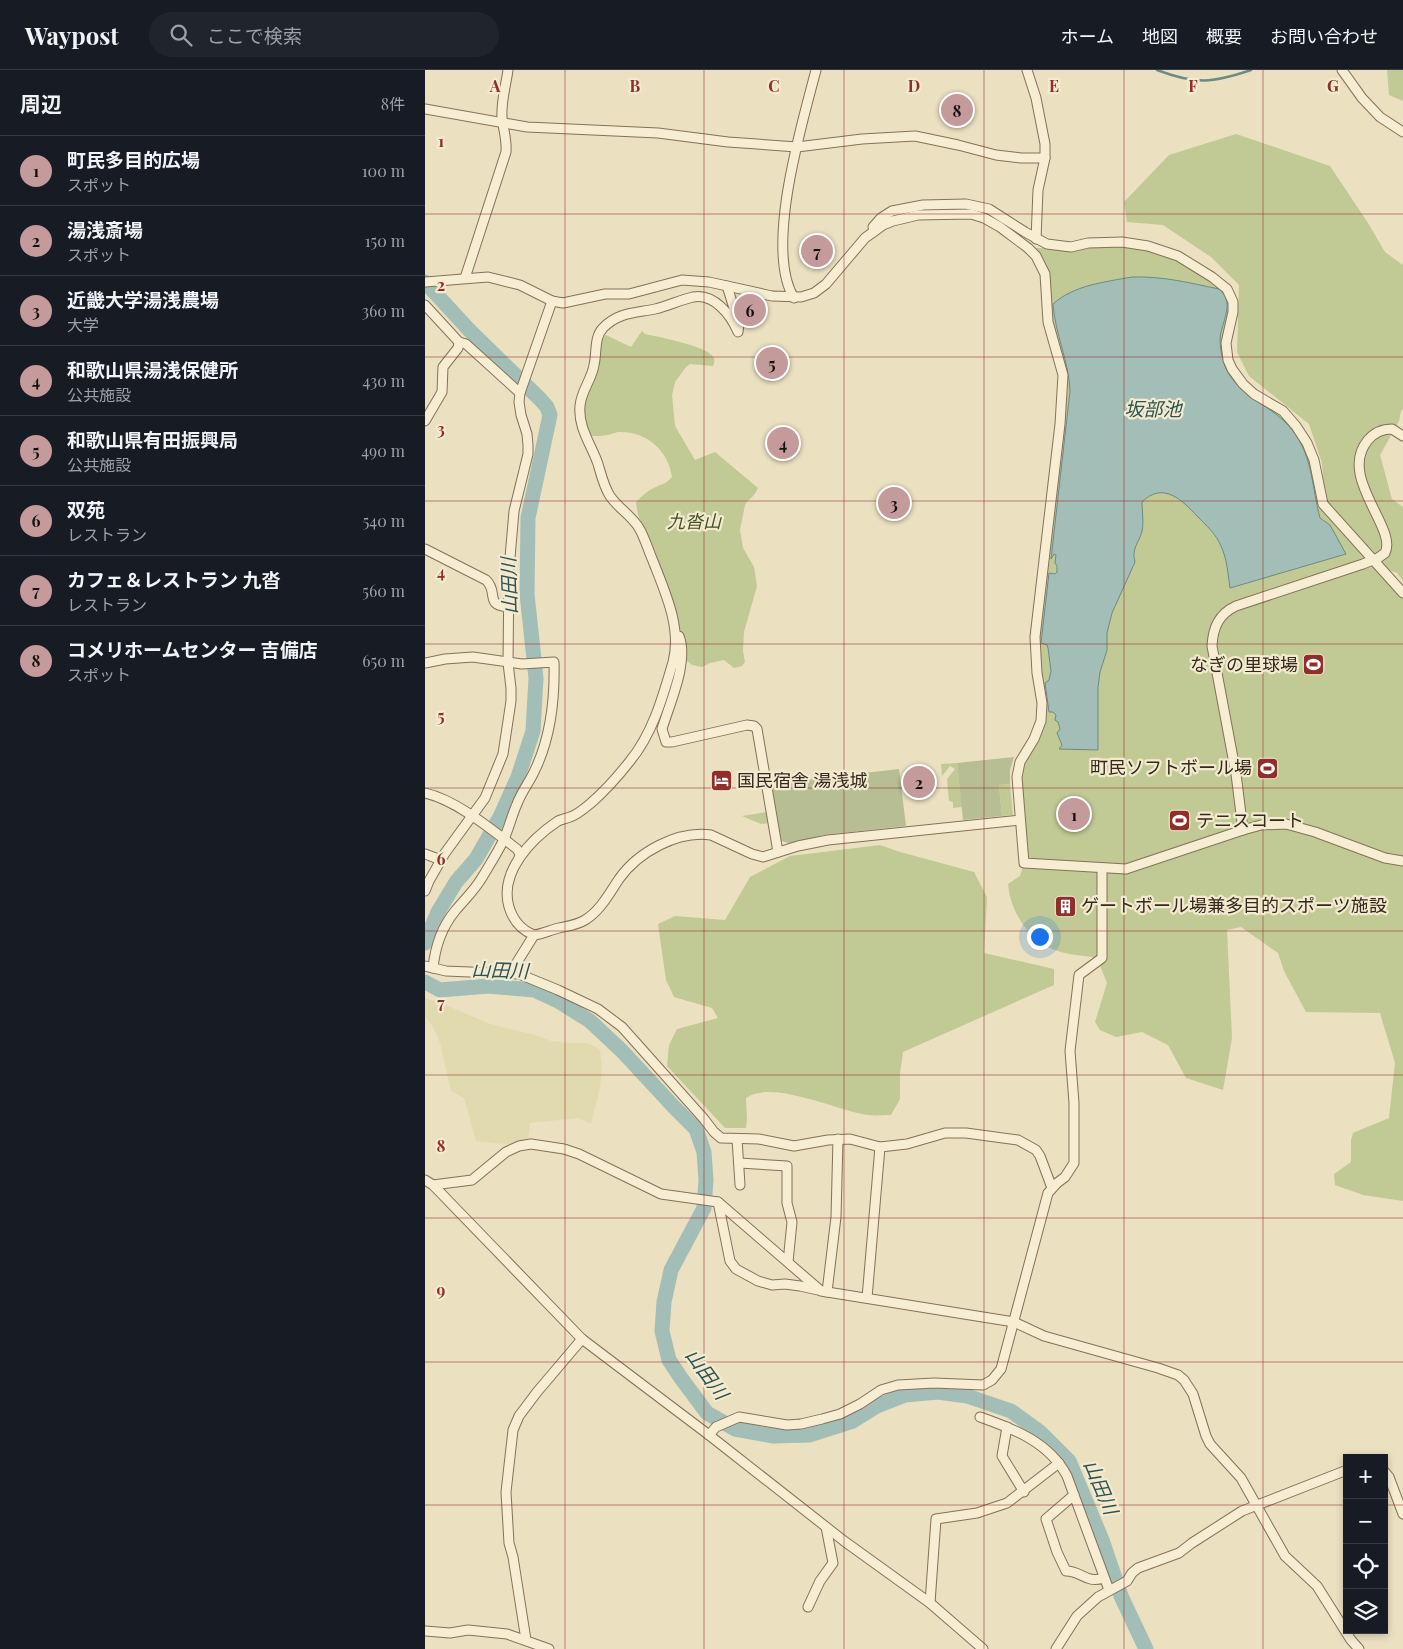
<!DOCTYPE html>
<html lang="ja">
<head>
<meta charset="utf-8">
<style>
	:root { --surface:#171b24; --page:#20242c; --text:#f1f3f6; --muted:#9ea1a6; --line:#363941; --accent:#c59a9b }
	body { margin:0; font-family:"Playfair Display","Noto Sans JP",serif; background:var(--page); color:var(--text) }
	.controls { position:absolute; right:15px; bottom:15px; display:grid; overflow:hidden; border-radius:0px; box-shadow:0 2px 8px #0003 }
	.controls button { width:45px; height:45px; display:grid; place-items:center; padding:0; border:0; border-bottom:1px solid var(--line); background:var(--surface); color:var(--text); font:25px sans-serif }
	.you { position:absolute; left:614px; top:866px; width:18px; height:18px; margin:-12px; border:4px solid #fff; border-radius:50%; background:#1a73e8; box-shadow:0 0 0 8px #1a73e833 }
	.badge { display:grid; place-items:center; width:32px; height:32px; border-radius:50%; background:var(--accent); color:#111; font-size:16px; font-weight:700 }
	.pin { position:absolute; translate:-50% -50%; border:2px solid #fff; box-shadow:0 1px 5px #0006 }
	.list { margin:0; padding:0; list-style:none }
	h2 { display:flex; justify-content:space-between; align-items:center; height:65px; margin:0; padding:0 20px; font-size:21px }
	h2 small { font-size:16px; font-weight:400; color:var(--muted) }
	.list li { display:grid; grid-template-columns:32px 1fr auto; gap:15px; align-items:center; box-sizing:border-box; height:70px; padding:0 20px; border-top:1px solid var(--line) }
	.list b { display:block; font-size:19px; white-space:nowrap }
	.list p { margin:0; font-size:16px; white-space:nowrap; color:var(--muted) }
	.list em { font-size:16px; font-style:normal; color:var(--muted) }
	.icon { flex:none; width:28px; height:28px; fill:none; stroke:currentColor; stroke-width:2; stroke-linecap:round; stroke-linejoin:round }
	.map { position:relative; flex:none; width:978px; height:1579px; overflow:hidden }
	header { display:flex; align-items:center; gap:30px; box-sizing:border-box; height:70px; padding:0 25px; background:var(--surface); border-bottom:1px solid var(--line) }
	header strong { font-size:24px }
	nav { display:flex; gap:28px; margin-inline-start:auto; font-size:18px }
	.search { width:350px; height:45px; background:var(--page); display:flex; align-items:center; gap:12px; box-sizing:border-box; padding:0 18px; border-radius:28px; color:var(--muted); font-size:19px }
	main { display:flex }
	aside { flex:1; background:var(--surface) }
	.map>svg:first-child { display:block }
	.farmland { fill:#e1daae }
	.green { fill:#c1c995 }
	.cemetery { fill:#b7be94 }
	.water { fill:#a3beb7; stroke:#6b8b84 }
	.lines { fill:none; stroke-linecap:round; stroke-linejoin:round }
	.stream { stroke:#6b8b84; stroke-width:2.5 }
	.river { stroke:#a3beb7; stroke-width:15 }
	.minor-casing { stroke:#847159; stroke-width:11 }
	.minor { stroke:#f7edd3; stroke-width:9 }
	.grid { fill:none; stroke:#902e2c; stroke-width:1; stroke-opacity:0.55 }
	.labels { text-anchor:middle; stroke-width:4.5; stroke-linejoin:round; paint-order:stroke }
	.park-label { font-size:18px; font-style:italic; fill:#434f24; stroke:#f3eacf }
	.poi-label { font-size:18px; fill:#34291d; stroke:#f3eacf; text-anchor:start }
	.water-label { font-size:19px; font-style:italic; fill:#2d5352; stroke:#f3eacf }
	.grid-label { font-size:16px; text-anchor:middle; font-weight:bold; fill:#902e2c; stroke:#f3eacf; stroke-width:4.5; stroke-linejoin:round; paint-order:stroke }
</style>
</head>
<body>
<header>
<strong>Waypost</strong>
<div class="search"><svg class="icon" aria-label="search" viewBox="0 0 24 24"><circle cx="10" cy="10" r="6"/><path d="M15 15l6 6"/></svg>ここで検索</div>
<nav><a>ホーム</a><a>地図</a><a>概要</a><a>お問い合わせ</a></nav>
</header>
<main>
<aside>
<h2>周辺<small>8件</small></h2>
<ul class="list">
<li><span class="badge">1</span><div><b>町民多目的広場</b><p>スポット</p></div><em>100 m</em></li>
<li><span class="badge">2</span><div><b>湯浅斎場</b><p>スポット</p></div><em>150 m</em></li>
<li><span class="badge">3</span><div><b>近畿大学湯浅農場</b><p>大学</p></div><em>360 m</em></li>
<li><span class="badge">4</span><div><b>和歌山県湯浅保健所</b><p>公共施設</p></div><em>430 m</em></li>
<li><span class="badge">5</span><div><b>和歌山県有田振興局</b><p>公共施設</p></div><em>490 m</em></li>
<li><span class="badge">6</span><div><b>双苑</b><p>レストラン</p></div><em>540 m</em></li>
<li><span class="badge">7</span><div><b>カフェ＆レストラン 九沓</b><p>レストラン</p></div><em>560 m</em></li>
<li><span class="badge">8</span><div><b>コメリホームセンター 吉備店</b><p>スポット</p></div><em>650 m</em></li>
</ul>
</aside>
<div class="map">
<svg width="978" height="1579" viewBox="0 0 978 1579">
	<rect width="100%" height="100%" fill="#ebe0c0"/>
	<!-- farmland -->
	<path class="farmland" d="M 0,928 L 23,936 L 65,954 L 114,966 L 126,971 L 144,973 L 162,973 L 171,977 L 175,980 L 177,997 L 175,1018 L 166,1054 L 153,1048 L 105,1053 L 103,1071 L 89,1075 L 51,1071 L 39,1028 L 26,1021 L 15,973 L 7,955 L 0,947 Z"/>
	<!-- green -->
	<g class="green">
		<path d="M 962,0 L 978,0 L 978,31 L 964,25 Z"/>
		<path d="M 811,64 L 905,96 L 943,153 L 960,182 L 978,195 L 978,339 L 976,341 L 974,351 L 955,385 L 967,429 L 978,437 L 978,511 L 972,503 L 953,496 L 978,523 L 978,1131 L 938,1125 L 910,1115 L 909,1104 L 926,1092 L 926,1070 L 928,1063 L 964,1048 L 970,993 L 955,943 L 881,942 L 859,901 L 853,883 L 816,857 L 802,860 L 807,968 L 798,1020 L 761,1008 L 743,975 L 717,962 L 691,967 L 675,960 L 670,952 L 682,913 L 672,888 C 658,885 641,885 627,879 C 603,869 585,840 583,814 L 595,806 L 599,793 L 592,707 L 616,651 L 610,585 L 638,317 L 627,266 L 621,214 L 603,178 L 621,178 L 680,171 L 753,186 L 806,226 L 801,273 L 812,306 L 849,335 L 876,364 L 900,435 L 897,393 L 884,354 L 824,306 L 812,282 L 814,215 L 786,187 L 738,155 L 702,152 L 699,132 L 744,85 Z"/>
		<path d="M 217,261 L 220,264 C 233,267 284,276 289,288 C 290,291 289,293 288,296 L 265,294 L 261,297 L 250,312 L 247,325 L 250,356 L 270,390 L 290,382 L 333,418 C 328,429 324,428 320,435 L 315,460 L 318,478 L 329,497 L 332,516 L 319,562 L 318,581 L 320,592 L 317,596 L 309,598 L 299,590 L 285,593 L 277,597 L 267,595 L 261,590 C 262,578 259,567 253,556 L 229,480 L 213,445 L 211,432 C 217,426 222,421 229,418 C 238,413 240,415 247,407 C 243,380 222,362 195,362 C 190,362 188,364 183,365 C 177,366 170,366 163,366 L 159,348 L 159,329 L 173,298 L 175,269 L 181,265 L 206,277 Z"/>
		<path d="M 532,693 L 537,737 L 528,738 L 528,732 L 524,731 L 522,709 L 530,699 L 525,696 L 517,706 L 516,694 Z"/>
		<path d="M 585,714 L 588,745 L 577,746 L 574,715 Z"/>
		<path d="M 342,742 L 344,753 L 336,754 L 317,746 Z"/>
		<path d="M 455,775 L 475,782 L 549,802 L 562,827 L 559,883 L 629,899 L 629,915 L 478,982 L 475,1003 L 475,1029 L 466,1045 C 459,1045 450,1046 443,1045 C 412,1041 347,1009 321,1028 L 322,1049 L 321,1058 L 300,1058 L 242,996 L 244,975 L 252,959 L 293,948 L 287,938 L 249,927 L 241,910 L 233,854 L 250,846 L 300,850 L 325,807 L 365,786 Z"/>
	</g>
	<!-- cemetery -->
	<g class="cemetery">
		<path d="M 589,687 L 585,700 L 585,714 L 574,715 L 577,746 L 538,750 L 532,693 Z"/>
		<path d="M 474,699 L 481,756 L 398,765 L 366,774 L 354,770 L 346,714 Z"/>
	</g>
	<!-- water -->
	<path class="water" d="M 707,207 C 738,206 765,213 794,219 C 811,232 796,253 795,269 C 795,278 797,288 800,296 C 812,327 849,335 868,361 C 888,387 887,419 895,448 L 905,455 L 921,484 L 805,518 C 803,504 802,489 796,476 C 791,464 781,455 772,446 C 757,430 738,411 717,432 C 717,441 719,453 717,461 C 714,473 706,479 710,492 L 687,543 L 682,563 L 682,580 L 675,602 L 673,617 L 673,680 L 634,679 L 637,675 L 632,663 L 635,659 L 633,652 L 630,650 L 631,645 L 628,642 L 624,642 L 620,613 L 624,610 L 626,601 L 623,578 L 622,575 L 616,573 L 624,503 L 630,504 L 632,502 L 632,496 L 630,493 L 631,485 L 629,484 L 626,489 L 645,321 C 644,291 630,264 628,234 C 649,215 680,212 707,207 Z"/>
	<g class="lines">
		<!-- stream -->
		<path class="stream" d="M 732,0 C 772,15 787,13 826,0"/>
		<!-- river -->
		<g class="river">
			<path d="M 0,212 L 46,262 L 115,329 L 122,337 L 125,345 L 103,448 L 102,524 L 111,608 L 108,661 L 93,707 L 75,747 L 51,789 L 31,812 L 13,842 L 0,873"/>
			<path d="M 0,912 L 15,920 L 63,916 L 109,920 L 133,931 L 165,951 L 197,981 L 248,1036 L 271,1059 L 279,1082 L 281,1110 L 279,1138 L 246,1200 L 239,1232 L 237,1261 L 244,1290 L 256,1308 L 282,1343 L 310,1359 L 348,1366 L 384,1365 L 428,1351 L 452,1336 L 480,1325 L 513,1322 L 542,1326 L 586,1341 L 615,1362 L 644,1391 L 677,1470 L 696,1526 L 721,1579"/>
		</g>
		<defs>
			<g id="minor">
				<path d="M 602,0 L 611,28 L 620,74 L 620,88 L 613,120 L 611,169"/>
				<path d="M 917,0 L 937,28 L 955,47 L 978,62"/>
				<path d="M 0,39 L 102,57 L 233,63 L 303,72 L 372,77 L 437,69 L 490,66 L 533,75 L 571,85 L 596,88 L 620,88"/>
				<path d="M 448,157 L 456,148 L 467,141 L 498,135 L 541,134 L 564,139 L 600,162 L 622,174 L 646,177 L 663,173 L 697,172 L 723,176 L 753,186 L 787,207 L 802,219 L 808,232 L 808,242 L 801,273 L 803,290 L 807,299 L 818,314 L 829,324 L 858,341 L 871,356 L 882,373 L 889,390 L 898,434 L 978,523"/>
				<path d="M 40,208 L 81,82 C 82,69 78,59 77,47 C 76,31 81,15 83,0"/>
				<path d="M 0,212 L 63,207 L 95,215 L 127,231 L 138,233 L 180,224 L 204,224 L 257,210 L 284,212 L 347,226 L 376,227 L 389,223 L 401,214 L 440,168 L 458,155 L 468,151 L 493,145 L 546,144 L 559,148 L 575,157 L 603,178 L 611,186 L 620,204 L 623,252 L 638,305 L 635,354 L 610,567 L 612,603 L 617,633 L 616,651 L 609,669 L 595,692 L 592,707 L 599,793 L 701,799 L 818,760 L 836,755 L 861,754 L 890,762 L 960,788 L 978,791"/>
				<path d="M 302,216 L 314,254 L 313,262 C 306,245 289,223 268,227 C 255,230 243,236 230,239 C 211,243 193,242 178,258 C 169,267 172,283 169,295 C 167,309 156,321 155,336 C 153,358 166,374 173,394 C 176,404 179,417 185,426 C 193,438 207,446 214,458 C 220,468 223,480 228,491 C 240,522 257,558 248,592 C 238,626 228,663 205,691 C 194,705 180,721 166,733 C 160,738 152,745 145,747 C 140,749 137,749 133,751 C 106,769 74,802 84,837 C 88,850 96,860 109,865 C 118,864 125,860 134,858 C 143,856 152,855 160,850 C 175,841 184,824 194,809 C 213,782 253,760 286,765 L 327,784 L 338,787 L 373,776 L 403,770 L 595,750"/>
				<path d="M 369,228 C 339,179 377,54 391,0"/>
				<path d="M 0,235 L 34,272 L 33,278 L 18,297 L 17,322 L 0,351"/>
				<path d="M 34,272 L 41,274 L 95,323"/>
				<path d="M 0,479 L 61,510 C 74,522 59,535 83,537"/>
				<path d="M 254,566 C 264,592 245,632 237,659 L 241,672 L 247,672 L 322,655 L 329,656 L 332,659 L 353,782"/>
				<path d="M 0,593 L 20,589 L 48,587 L 97,594 L 129,592 C 130,630 126,669 108,704 C 103,714 96,723 92,734 C 87,745 84,758 79,769 C 73,782 65,794 58,806 C 50,820 40,829 30,841 C 17,857 10,878 8,898"/>
				<path d="M 0,723 C 31,730 66,759 92,779 L 95,784 L 94,788"/>
				<path d="M 818,760 L 811,704 L 787,576 C 788,557 794,544 811,536 L 938,494 L 953,488 L 960,483 C 973,458 912,407 943,370 C 949,363 958,359 967,359 L 978,366"/>
				<path d="M 0,784 L 16,790"/>
				<path d="M 0,821 L 4,811 L 20,783 L 60,728 L 78,684 L 86,631 L 86,618 L 83,593 L 84,499 L 89,441 L 103,384 L 103,375 L 102,364 L 96,345 L 94,332 L 95,323 L 127,231"/>
				<path d="M 0,896 L 21,901 L 94,904 L 133,920 L 173,939 L 197,957 L 279,1049 L 289,1062 L 296,1068 L 334,1069 L 369,1076 L 403,1070 L 425,1069 L 455,1077 L 482,1074 L 520,1063 L 541,1063 L 593,1070 L 611,1080 L 615,1086 L 627,1118"/>
				<path d="M 86,902 L 109,865"/>
				<path d="M 312,1069 L 315,1115"/>
				<path d="M 314,1093 L 362,1096 L 362,1133 L 367,1152 L 363,1192"/>
				<path d="M 0,1110 L 8,1115 L 157,1269 L 284,1365 L 419,1471 L 505,1533 L 558,1579"/>
				<path d="M 8,1115 L 47,1110 L 81,1082 L 94,1076 L 106,1074 L 139,1079 L 154,1084 L 236,1124 L 293,1132 L 396,1221 L 589,1252 L 619,1266 L 733,1298 L 753,1305 L 759,1310 L 768,1324 L 781,1366 L 785,1374 L 816,1408 L 860,1486 L 892,1516 L 926,1570 L 934,1579"/>
				<path d="M 293,1132 L 305,1191 L 311,1199 L 333,1211 L 347,1215 L 360,1214 L 375,1216 L 393,1220"/>
				<path d="M 402,1222 L 411,1147 L 413,1069"/>
				<path d="M 442,1228 L 455,1077"/>
				<path d="M 555,1347 C 589,1359 624,1372 642,1406 L 684,1520"/>
				<path d="M 582,1357 L 577,1386 L 599,1422"/>
				<path d="M 284,1365 L 291,1357 L 314,1347 L 362,1355 L 376,1354 L 397,1349 L 415,1344 L 435,1334 L 456,1320 L 473,1315 L 509,1313 L 558,1315 L 567,1310 L 576,1299 L 623,1123 L 632,1113 L 640,1107 L 649,1093 L 649,1033 L 645,981 L 654,905 L 677,888 L 677,798"/>
				<path d="M 959,1401 L 964,1407 L 978,1444"/>
				<path d="M 649,1425 L 621,1449 L 632,1482 L 641,1501 C 657,1501 661,1514 679,1508"/>
				<path d="M 505,1533 L 511,1449 L 552,1443 L 582,1433 L 634,1393"/>
				<path d="M 383,1537 L 395,1511 L 408,1493 L 401,1457"/>
				<path d="M 0,1561 L 25,1563 L 43,1560 L 82,1564 L 124,1579"/>
				<path d="M 101,1570 L 88,1487 L 84,1473 L 81,1422 L 88,1360 L 94,1346 L 112,1322 L 157,1269"/>
				<path d="M 631,1579 L 652,1546 L 673,1527 L 702,1511 L 707,1503 L 713,1498 L 754,1483 L 767,1473 L 817,1441 L 922,1400"/>
			</g>
		</defs>
		<!-- minor casing -->
		<use href="#minor" class="minor-casing"/>
		<!-- minor -->
		<use href="#minor" class="minor"/>
	</g>
	<!-- grid -->
	<path class="grid" d="M 140,0 L 140,1579M 279,0 L 279,1579M 419,0 L 419,1579M 559,0 L 559,1579M 699,0 L 699,1579M 838,0 L 838,1579M 0,144 L 978,144M 0,287 L 978,287M 0,431 L 978,431M 0,574 L 978,574M 0,718 L 978,718M 0,861 L 978,861M 0,1005 L 978,1005M 0,1148 L 978,1148M 0,1292 L 978,1292M 0,1435 L 922,1435M 959,1435 L 978,1435"/>
	<!-- icons -->
	<defs>
		<symbol id="stadium-square" viewBox="-11 -11 22 22"><rect x="-9" y="-9" width="18" height="18" rx="4" fill="#902e2c" stroke="#f3eacf"/><path d="M0-5a6.5 5 0 1 0 0 10a6.5 5 0 1 0 0-10ZM-3.5-1.8h7v3.6h-7Z" fill="#fff"/></symbol>
		<symbol id="hotel-square" viewBox="-11 -11 22 22"><rect x="-9" y="-9" width="18" height="18" rx="4" fill="#902e2c" stroke="#f3eacf"/><path d="M-6-4.5h1.5V1H6V5H4.5V3h-9V5H-6ZM-4 0a1.8 1.8 0 1 1 3.6 0ZM.5 0V-2.5h3Q6-2.5 6 0Z" fill="#fff"/></symbol>
		<symbol id="building-square" viewBox="-11 -11 22 22"><rect x="-9" y="-9" width="18" height="18" rx="4" fill="#902e2c" stroke="#f3eacf"/><path d="M-4-6H4V6H1V3H-1V6H-4ZM-2.5-4.3h1.7v1.8h-1.7ZM.8-4.3h1.7v1.8H.8ZM-2.5-1h1.7V.8h-1.7ZM.8-1h1.7V.8H.8Z" fill="#fff"/></symbol>
	</defs>
	<g fill-rule="evenodd">
		<use href="#stadium-square" x="876" y="582" width="25" height="25"/>
		<use href="#stadium-square" x="830" y="686" width="25" height="25"/>
		<use href="#hotel-square" x="284" y="698" width="25" height="25"/>
		<use href="#stadium-square" x="742" y="738" width="25" height="25"/>
		<use href="#building-square" x="628" y="824" width="25" height="25"/>
	</g>
	<g class="labels">
		<!-- park labels -->
		<g class="park-label">
			<text x="269" y="458">九沓山</text>
		</g>
		<!-- poi labels -->
		<g class="poi-label">
			<text x="873" y="601" text-anchor="end">なぎの里球場</text>
			<text x="827" y="704" text-anchor="end">町民ソフトボール場</text>
			<text x="312" y="717">国民宿舎 湯浅城</text>
			<text x="771" y="757">テニスコート</text>
			<text x="656" y="842">ゲートボール場兼多目的スポーツ施設</text>
		</g>
		<!-- water labels -->
		<g class="water-label">
			<text x="728" y="346">坂部池</text>
			<text transform="translate(84 516) rotate(-92)" y="7">山田川</text>
			<text transform="translate(75 900) rotate(2)" y="7">山田川</text>
			<text transform="translate(282 1304) rotate(54)" y="7">山田川</text>
			<text transform="translate(676 1417) rotate(67)" y="7">山田川</text>
		</g>
	</g>
	<g class="grid-label">
		<text x="70" y="22">A</text>
		<text x="210" y="22">B</text>
		<text x="349" y="22">C</text>
		<text x="489" y="22">D</text>
		<text x="629" y="22">E</text>
		<text x="768" y="22">F</text>
		<text x="908" y="22">G</text>
		<text x="16" y="77">1</text>
		<text x="16" y="221">2</text>
		<text x="16" y="365">3</text>
		<text x="16" y="508">4</text>
		<text x="16" y="652">5</text>
		<text x="16" y="795">6</text>
		<text x="16" y="939">7</text>
		<text x="16" y="1082">8</text>
		<text x="16" y="1226">9</text>
	</g>
</svg>
<div class="controls">
<button>+</button>
<button>−</button>
<button><svg class="icon" aria-label="locate" viewBox="0 0 24 24"><circle cx="12" cy="12" r="6"/><path d="M12 2v4M12 18v4M2 12h4M18 12h4"/></svg></button>
<button><svg class="icon" aria-label="layers" viewBox="0 0 24 24"><path d="M12 4l9 5-9 5-9-5zM3 14l9 5 9-5"/></svg></button>
</div>
<div class="you"></div>
<div class="pin badge" style="left:649px;top:744px">1</div>
<div class="pin badge" style="left:494px;top:712px">2</div>
<div class="pin badge" style="left:469px;top:433px">3</div>
<div class="pin badge" style="left:358px;top:373px">4</div>
<div class="pin badge" style="left:347px;top:293px">5</div>
<div class="pin badge" style="left:325px;top:240px">6</div>
<div class="pin badge" style="left:392px;top:181px">7</div>
<div class="pin badge" style="left:532px;top:40px">8</div>
</div>
</main>
</body>
</html>
